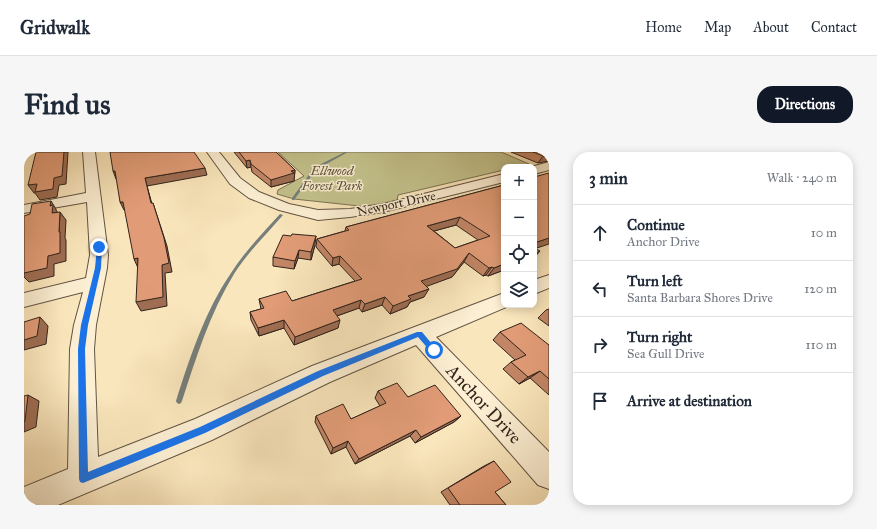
<!DOCTYPE html>
<html lang="en">
<head>
<meta charset="utf-8">
<style>
	:root { --surface:#fff; --page:#f6f6f7; --text:#1f2937; --muted:#747a83; --line:#e0e1e3; --accent:#111827 }
	body { margin:0; font-family:"IM FELL Great Primer",serif; background:var(--page); color:var(--text) }
	.controls { position:absolute; right:12px; top:12px; display:grid; overflow:hidden; border-radius:8px; box-shadow:0 2px 10px #0003 }
	.controls button { width:36px; height:36px; display:grid; place-items:center; padding:0; border:0; border-bottom:1px solid var(--line); background:var(--surface); color:var(--text); font:20px sans-serif }
	.stop { position:absolute; width:12px; height:12px; margin:-9px; border:3px solid #1a73e8; border-radius:50%; background:#fff }
	.stop.end { background:#1a73e8; border-color:#fff; box-shadow:0 1px 4px #0008 }
	.list { margin:0; padding:0; list-style:none }
	h2 { display:flex; justify-content:space-between; align-items:center; height:52px; margin:0; padding:0 16px; font-size:17px }
	h2 small { font-size:13px; font-weight:400; color:var(--muted) }
	.list li { display:grid; grid-template-columns:26px 1fr auto; gap:12px; align-items:center; box-sizing:border-box; height:56px; padding:0 16px; border-top:1px solid var(--line) }
	.list b { display:block; font-size:15px; white-space:nowrap }
	.list p { margin:0; font-size:13px; white-space:nowrap; color:var(--muted) }
	.list em { font-size:13px; font-style:normal; color:var(--muted) }
	.icon { flex:none; width:22px; height:22px; fill:none; stroke:currentColor; stroke-width:2; stroke-linecap:round; stroke-linejoin:round }
	.map { position:relative; flex:none; width:525px; height:353px; overflow:hidden; border-radius:16px }
	header { display:flex; align-items:center; gap:24px; box-sizing:border-box; height:56px; padding:0 20px; background:var(--surface); border-bottom:1px solid var(--line) }
	header strong { font-size:19px }
	nav { display:flex; gap:22px; margin-inline-start:auto; font-size:14px }
	.intro { display:flex; align-items:center; justify-content:space-between; box-sizing:border-box; height:96px; padding:0 24px }
	h1 { margin:0; font-size:28px }
	.button { padding:10px 18px; border-radius:16px; background:var(--accent); color:#fff; font-size:14px; font-weight:700 }
	main { display:flex; gap:24px; padding:0 24px }
	aside { flex:1; background:var(--surface); border-radius:16px; box-shadow:0 2px 10px #0003 }
	.map>svg:first-child { display:block }
	.green { fill:#c4c38d; stroke:#7a7354 }
	.lines { fill:none; stroke-linecap:round; stroke-linejoin:round }
	.stream { fill:#767f7c; fill-rule:evenodd }
	.minor-casing { stroke:#625443; stroke-width:2 }
	.minor { fill:#fcefd3; fill-rule:evenodd }
	.wall { fill:#c28666; stroke:#30231b; fill-rule:evenodd }
	.shaded-wall { fill:#9e6d53; stroke:#30231b }
	.building { fill:#e19c77; stroke:#30231b; fill-rule:evenodd }
	.route { fill:#1a73e8 }
	.labels { text-anchor:middle; stroke-width:3; stroke-linejoin:round; paint-order:stroke }
	.far-park-label { font-size:13px; font-style:italic; fill:#5c533d; stroke:#fcefd3 }
	.far-street-label { font-size:13px; fill:#30231b; stroke:#fcefd3 }
	.near-street-label { font-size:18px; fill:#30231b; stroke:#fcefd3 }
</style>
</head>
<body>
<header>
<strong>Gridwalk</strong>
<nav><a>Home</a><a>Map</a><a>About</a><a>Contact</a></nav>
</header>
<div class="intro"><h1>Find us</h1><a class="button">Directions</a></div>
<main>
<div class="map">
<svg width="525" height="353" viewBox="0 0 525 353">
	<rect width="100%" height="100%" fill="#fae6bc"/>
	<filter id="stains"><feTurbulence type="fractalNoise" baseFrequency=".005" numOctaves="4"/><feColorMatrix values="0 0 0 0 .2 0 0 0 0 .09 0 0 0 0 .02 0 0 0 .5 -.17"/></filter>
	<radialGradient id="worn" r=".72"><stop offset=".6" stop-color="#630" stop-opacity="0"/><stop offset="1" stop-color="#630" stop-opacity=".3"/></radialGradient>
	<!-- green -->
	<path class="green" d="M 254,0 L 477,0 L 505,12 L 492,15 L 480,15 L 480,18 L 374,43 L 373,49 L 354,56 L 270,47 L 253,42 L 254,38 L 280,24 Z"/>
	<g class="lines">
		<!-- stream -->
		<g class="stream">
			<path d="M 321,0 L 324,0 L 297,15 L 289,22 L 270,48 L 268,48 L 268,46 L 287,20 L 295,13 Z"/>
			<path d="M 256,62 L 259,63 C 242,83 224,100 210,122 C 186,161 172,206 158,249 L 157,251 L 155,252 L 153,251 L 152,249 C 166,205 181,159 207,121 C 221,99 239,81 256,62 Z"/>
		</g>
		<defs>
			<g id="minor">
				<path d="M 59,0 L 71,0 L 84,103 L 83,116 L 72,173 L 70,197 L 74,305 L 171,267 L 288,214 L 480,141 L 480,153 L 487,153 L 412,185 L 525,300 L 525,337 L 514,333 L 392,193 L 306,230 L 188,288 L 34,353 L 0,353 L 0,335 L 44,317 L 46,197 L 50,173 L 59,140 L 0,155 L 0,141 L 62,126 L 66,103 L 63,50 L 0,61 L 0,53 L 62,41 Z"/>
				<path d="M 183,0 L 195,0 L 216,26 L 235,40 L 265,52 L 294,58 L 326,57 L 359,52 L 480,22 L 480,30 L 359,60 L 326,65 L 294,68 L 255,58 L 225,46 L 206,32 Z"/>
				<path d="M 525,10 L 525,18 L 510,22 L 510,15 L 507,15 Z"/>
				<path d="M 525,123 L 525,136 L 510,142 L 510,128 Z"/>
			</g>
		</defs>
		<!-- minor casing -->
		<use href="#minor" class="minor-casing"/>
		<!-- minor -->
		<use href="#minor" class="minor"/>
	</g>
	<!-- wall -->
	<g class="wall">
		<path d="M 210,0 L 252,0 L 271,18 L 270,29 L 247,35 L 228,20 L 227,15 L 223,16 Z"/>
		<path d="M 487,0 L 525,0 L 514,11 Z"/>
		<path d="M 480,33 L 480,118 L 464,124 L 462,123 L 459,124 L 440,110 L 428,125 L 402,134 L 400,145 L 386,150 L 383,155 L 366,162 L 358,153 L 338,160 L 335,156 L 313,164 L 314,176 L 270,193 L 260,176 L 235,184 L 227,168 L 226,160 L 237,157 L 235,147 L 268,149 L 331,129 L 315,112 L 308,114 L 292,95 L 293,87 L 321,79 L 322,75 ZM 432,73 L 454,88 L 431,96 L 410,79 Z"/>
		<path d="M 291,93 L 287,108 L 274,106 L 270,117 L 249,114 L 249,105 Z"/>
		<path d="M 525,157 L 525,174 L 514,166 L 522,158 Z"/>
		<path d="M 476,180 L 525,193 L 525,243 L 506,226 L 495,232 L 479,217 L 487,210 L 491,208 L 469,188 Z"/>
		<path d="M 354,239 L 384,245 L 437,264 L 430,270 L 391,291 L 386,284 L 331,312 L 322,295 L 307,302 L 291,270 L 292,264 L 327,267 L 356,254 L 351,246 Z"/>
		<path d="M 470,309 L 471,340 L 482,353 L 426,353 L 417,340 L 460,314 Z"/>
	</g>
	<!-- shaded-wall -->
	<g class="shaded-wall">
		<path d="M 40,0 L 44,0 L 42,32 L 35,33 L 33,45 L 16,48 L 11,41 L 10,41 L 4,33 L 30,26 Z"/>
		<path d="M 525,3 L 525,9 L 514,11 L 519,4 Z"/>
		<path d="M 226,8 L 227,15 L 223,16 L 222,9 Z"/>
		<path d="M 181,16 L 183,23 L 123,34 L 130,59 L 127,51 L 121,26 Z"/>
		<path d="M 271,18 L 270,29 L 247,35 L 247,28 Z"/>
		<path d="M 89,19 L 91,19 L 92,27 Z"/>
		<path d="M 27,49 L 32,57 L 32,58 L 34,61 L 28,61 L 26,54 Z"/>
		<path d="M 96,50 L 99,50 L 103,58 L 100,58 Z"/>
		<path d="M 129,51 L 143,94 L 148,120 L 141,121 L 143,154 L 117,159 L 112,150 L 138,113 Z"/>
		<path d="M 36,60 L 42,68 L 41,86 L 42,88 L 42,109 L 30,112 L 30,124 L 5,130 L 0,125 L 0,121 L 24,104 L 35,80 Z"/>
		<path d="M 436,65 L 432,73 L 399,82 L 403,74 Z"/>
		<path d="M 292,84 L 291,93 L 287,108 L 287,100 Z"/>
		<path d="M 525,86 L 525,92 L 510,97 L 510,91 Z"/>
		<path d="M 275,98 L 274,106 L 270,117 L 271,109 Z"/>
		<path d="M 516,99 L 510,106 L 510,102 Z"/>
		<path d="M 445,101 L 440,110 L 428,125 L 393,138 L 397,129 Z"/>
		<path d="M 316,104 L 315,112 L 308,114 L 309,106 Z"/>
		<path d="M 114,106 L 114,116 L 110,107 Z"/>
		<path d="M 480,112 L 480,118 L 464,124 L 470,116 Z"/>
		<path d="M 468,115 L 462,123 L 459,124 L 465,116 Z"/>
		<path d="M 405,137 L 400,145 L 386,150 L 383,155 L 366,162 L 369,154 L 384,144 Z"/>
		<path d="M 361,145 L 358,153 L 338,160 L 341,152 Z"/>
		<path d="M 337,148 L 335,156 L 307,166 L 309,158 Z"/>
		<path d="M 16,165 L 24,174 L 22,192 L 0,198 L 0,188 Z"/>
		<path d="M 260,168 L 260,176 L 235,184 L 234,176 Z"/>
		<path d="M 316,168 L 314,176 L 270,193 L 271,185 Z"/>
		<path d="M 516,219 L 506,226 L 495,232 L 504,225 Z"/>
		<path d="M 4,243 L 15,249 L 12,275 L 0,280 L 0,270 Z"/>
		<path d="M 437,264 L 430,270 L 391,291 L 397,285 Z"/>
		<path d="M 392,278 L 386,284 L 331,312 L 335,307 Z"/>
		<path d="M 324,289 L 322,295 L 307,302 L 309,296 Z"/>
	</g>
	<!-- building -->
	<g class="building">
		<path d="M 12,0 L 40,0 L 38,24 L 30,26 L 29,37 L 11,40 L 13,32 L 4,33 Z"/>
		<path d="M 86,0 L 170,0 L 181,16 L 121,26 L 127,51 L 129,51 L 140,86 L 145,111 L 138,113 L 139,145 L 112,150 L 114,106 L 110,107 L 99,50 L 96,50 L 91,19 L 89,19 Z"/>
		<path d="M 215,0 L 252,0 L 271,18 L 267,19 L 270,21 L 247,28 L 227,12 L 226,8 L 222,9 Z"/>
		<path d="M 509,0 L 525,0 L 525,3 L 519,4 Z"/>
		<path d="M 525,21 L 525,86 L 510,91 L 510,25 Z"/>
		<path d="M 480,33 L 480,112 L 470,116 L 468,115 L 465,116 L 445,101 L 433,117 L 397,129 L 405,137 L 384,144 L 387,147 L 369,154 L 361,145 L 341,152 L 337,148 L 309,158 L 316,168 L 271,185 L 260,168 L 234,176 L 226,160 L 240,156 L 235,147 L 262,139 L 268,149 L 338,127 L 316,104 L 309,106 L 293,87 L 325,78 L 322,75 ZM 436,65 L 466,84 L 431,96 L 403,74 Z"/>
		<path d="M 27,49 L 26,54 L 29,53 L 28,61 L 36,60 L 35,80 L 36,80 L 36,101 L 24,104 L 23,116 L 0,121 L 0,64 L 6,62 L 8,52 Z"/>
		<path d="M 268,82 L 292,84 L 287,100 L 275,98 L 271,109 L 249,105 L 259,83 L 267,84 Z"/>
		<path d="M 510,96 L 516,99 L 510,102 Z"/>
		<path d="M 16,165 L 13,184 L 0,188 L 0,170 Z"/>
		<path d="M 497,171 L 525,193 L 525,227 L 516,219 L 504,225 L 487,210 L 502,203 L 476,180 Z"/>
		<path d="M 373,231 L 384,245 L 411,233 L 437,264 L 397,285 L 392,278 L 335,307 L 324,289 L 309,296 L 292,264 L 319,252 L 327,267 L 362,251 L 354,239 Z"/>
		<path d="M 4,243 L 1,269 L 0,270 L 0,244 Z"/>
		<path d="M 470,309 L 487,330 L 471,340 L 482,353 L 436,353 L 424,336 Z"/>
	</g>
	<!-- route -->
	<path class="route" d="M 75,93 L 78,95 L 77,116 L 64,173 L 61,197 L 64,320 L 176,275 L 294,219 L 393,180 L 398,180 L 413,198 L 410,201 L 407,200 L 394,185 L 299,224 L 181,281 L 59,331 L 56,330 L 55,327 L 54,197 L 57,173 L 71,116 L 73,95 Z"/>
	<g class="labels">
		<!-- far-park labels -->
		<g class="far-park-label">
			<text x="308" y="23">Ellwood<tspan x="308" dy="15">Forest Park</tspan></text>
		</g>
		<!-- far-street labels -->
		<g class="far-street-label">
			<text transform="translate(372 51) rotate(-12)" y="5">Newport Drive</text>
		</g>
		<!-- near-street labels -->
		<g class="near-street-label">
			<text transform="translate(460 252) rotate(47)" y="6">Anchor Drive</text>
		</g>
	</g>
	<rect width="100%" height="100%" filter="url(#stains)"/>
	<rect width="100%" height="100%" fill="url(#worn)"/>
</svg>
<div class="controls">
<button>+</button>
<button>−</button>
<button><svg class="icon" aria-label="locate" viewBox="0 0 24 24"><circle cx="12" cy="12" r="6"/><path d="M12 2v4M12 18v4M2 12h4M18 12h4"/></svg></button>
<button><svg class="icon" aria-label="layers" viewBox="0 0 24 24"><path d="M12 4l9 5-9 5-9-5zM3 14l9 5 9-5"/></svg></button>
</div>
<div class="stop" style="left:410px;top:198px"></div>
<div class="stop end" style="left:75px;top:95px"></div>
</div>
<aside>
<h2>3 min<small>Walk · 240 m</small></h2>
<ul class="list">
<li><svg class="icon" aria-label="ahead" viewBox="0 0 24 24"><path d="M12 20V5M6 11l6-6 6 6"/></svg><div><b>Continue</b><p>Anchor Drive</p></div><em>10 m</em></li>
<li><svg class="icon" aria-label="left" viewBox="0 0 24 24"><path d="M17 20v-9H6M10 6l-5 5 5 5"/></svg><div><b>Turn left</b><p>Santa Barbara Shores Drive</p></div><em>120 m</em></li>
<li><svg class="icon" aria-label="right" viewBox="0 0 24 24"><path d="M7 20v-9h11M14 6l5 5-5 5"/></svg><div><b>Turn right</b><p>Sea Gull Drive</p></div><em>110 m</em></li>
<li><svg class="icon" aria-label="arrive" viewBox="0 0 24 24"><path d="M6 21V4h12l-3 4 3 4H6"/></svg><div><b>Arrive at destination</b></div></li>
</ul>
</aside>
</main>
</body>
</html>
